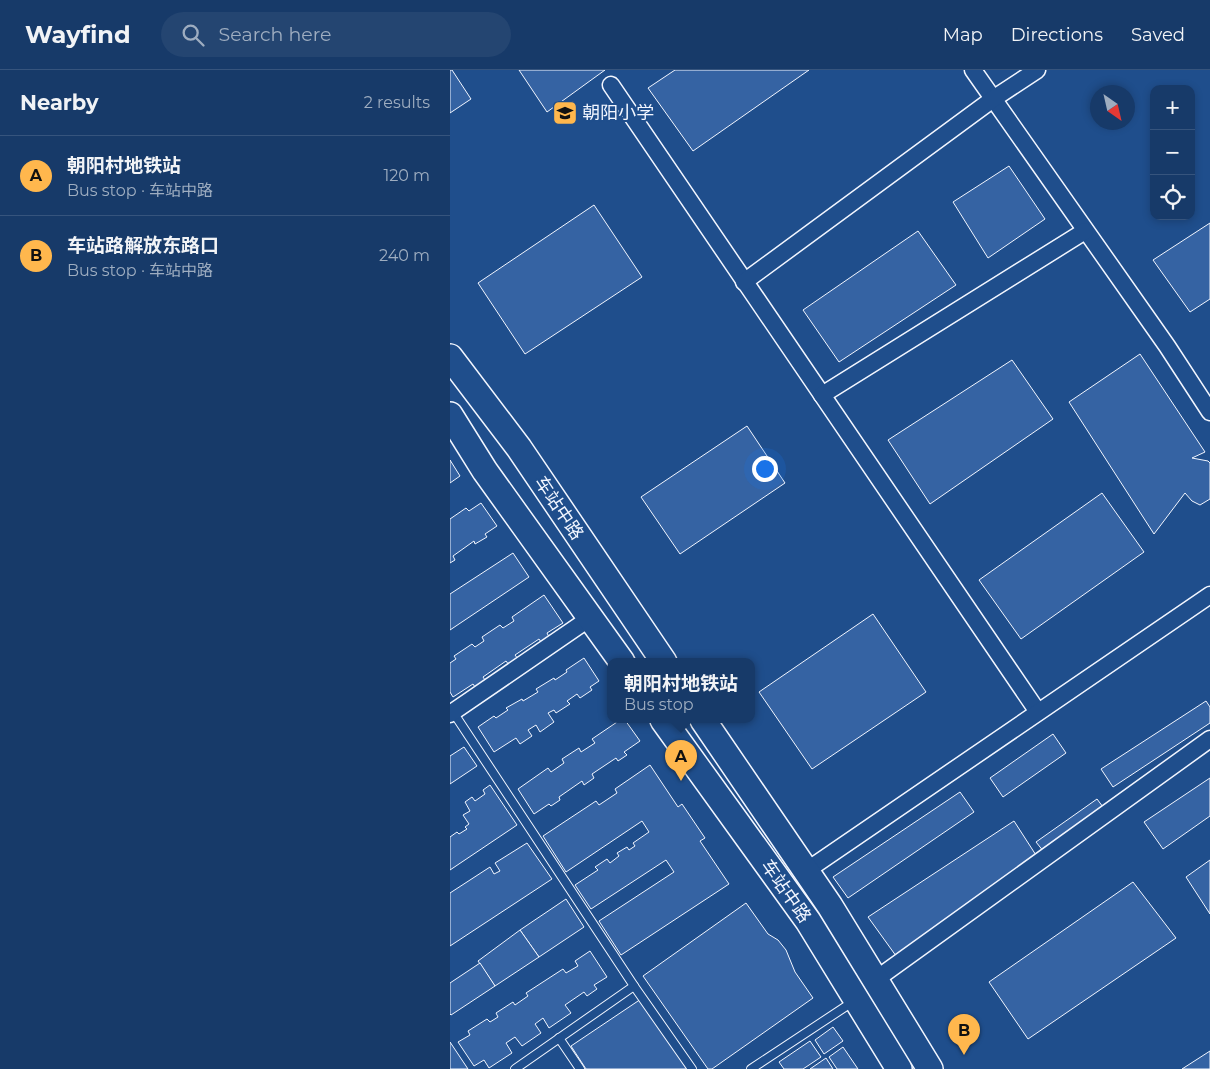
<!DOCTYPE html>
<html lang="en">
<head>
<meta charset="utf-8">
<style>
	:root { --surface:#173a69; --page:#244571; --text:#f1f3f6; --muted:#9eadc0; --line:#36547d; --accent:#ffb74d }
	body { margin:0; font-family:Montserrat,"Noto Sans SC",sans-serif; background:var(--page); color:var(--text) }
	.controls { position:absolute; right:15px; top:15px; display:grid; overflow:hidden; border-radius:10px; box-shadow:0 2px 8px #0003 }
	.controls button { width:45px; height:45px; display:grid; place-items:center; padding:0; border:0; border-bottom:1px solid var(--line); background:var(--surface); color:var(--text); font:25px sans-serif }
	.compass { position:absolute; left:640px; top:15px; width:45px; height:45px; border-radius:50%; background:var(--surface); box-shadow:0 2px 8px #0003; rotate:146deg }
	.you { position:absolute; left:314px; top:398px; width:18px; height:18px; margin:-12px; border:4px solid #fff; border-radius:50%; background:#1a73e8; box-shadow:0 0 0 8px #1a73e833 }
	.badge { display:grid; place-items:center; width:32px; height:32px; border-radius:50%; background:var(--accent); color:#111; font-size:16px; font-weight:700 }
	.pin { position:absolute; translate:-50% -41px; filter:drop-shadow(0 1px 2px #0008) }
	.pin::after { content:''; position:absolute; top:26px; width:18px; height:15px; background:inherit; clip-path:polygon(0 0,100% 0,50% 100%) }
	.popup { position:absolute; left:157px; top:588px; width:148px; height:65px; box-sizing:border-box; display:grid; place-content:center; border-radius:10px; background:var(--surface); filter:drop-shadow(0 1px 4px #0005); font-size:16px; white-space:nowrap; color:var(--muted) }
	.popup b { font-size:19px; color:var(--text) }
	.popup::after { content:''; position:absolute; left:50%; top:100%; margin-left:-10px; border:10px solid transparent; border-top-color:var(--surface) }
	.list { margin:0; padding:0; list-style:none }
	h2 { display:flex; justify-content:space-between; align-items:center; height:65px; margin:0; padding:0 20px; font-size:21px }
	h2 small { font-size:16px; font-weight:400; color:var(--muted) }
	.list li { display:grid; grid-template-columns:32px 1fr auto; gap:15px; align-items:center; box-sizing:border-box; height:80px; padding:0 20px; border-top:1px solid var(--line) }
	.list b { display:block; font-size:19px; white-space:nowrap }
	.list p { margin:0; font-size:16px; white-space:nowrap; color:var(--muted) }
	.list em { font-size:16px; font-style:normal; color:var(--muted) }
	.icon { flex:none; width:28px; height:28px; fill:none; stroke:currentColor; stroke-width:2; stroke-linecap:round; stroke-linejoin:round }
	.map { position:relative; flex:none; width:760px; height:999px; overflow:hidden }
	header { display:flex; align-items:center; gap:30px; box-sizing:border-box; height:70px; padding:0 25px; background:var(--surface); border-bottom:1px solid var(--line) }
	header strong { font-size:24px }
	nav { display:flex; gap:28px; margin-inline-start:auto; font-size:18px }
	.search { width:350px; height:45px; background:var(--page); display:flex; align-items:center; gap:12px; box-sizing:border-box; padding:0 18px; border-radius:28px; color:var(--muted); font-size:19px }
	main { display:flex }
	aside { flex:1; background:var(--surface) }
	.map>svg:first-child { display:block }
	.building { fill:#3563a3; stroke:#f2f6ff }
	.lines { fill:none; stroke-linecap:round; stroke-linejoin:round }
	.lane-casing { stroke:#f2f6ff; stroke-width:10 }
	.street-casing { stroke:#f2f6ff; stroke-width:19 }
	.primary-casing { stroke:#f2f6ff; stroke-width:28 }
	.lane { stroke:#1f4e8c; stroke-width:8 }
	.street { stroke:#1f4e8c; stroke-width:16 }
	.primary { stroke:#1f4e8c; stroke-width:25 }
	.labels { text-anchor:middle; stroke-width:4; stroke-linejoin:round; paint-order:stroke }
	.poi-label { font-size:18px; fill:#f2f6ff; stroke:#1f4e8c; text-anchor:start }
	.street-label { font-size:18px; fill:#f2f6ff; stroke:#1f4e8c }
</style>
</head>
<body>
<header>
<strong>Wayfind</strong>
<div class="search"><svg class="icon" aria-label="search" viewBox="0 0 24 24"><circle cx="10" cy="10" r="6"/><path d="M15 15l6 6"/></svg>Search here</div>
<nav><a>Map</a><a>Directions</a><a>Saved</a></nav>
</header>
<main>
<aside>
<h2>Nearby<small>2 results</small></h2>
<ul class="list">
<li><span class="badge">A</span><div><b>朝阳村地铁站</b><p>Bus stop · 车站中路</p></div><em>120 m</em></li>
<li><span class="badge">B</span><div><b>车站路解放东路口</b><p>Bus stop · 车站中路</p></div><em>240 m</em></li>
</ul>
</aside>
<div class="map">
<svg width="760" height="999" viewBox="0 0 760 999">
	<rect width="100%" height="100%" fill="#1f4e8c"/>
	<!-- building -->
	<g class="building">
		<path d="M 0,0 L 2,0 L 21,29 L 0,43 Z"/>
		<path d="M 69,0 L 155,0 L 97,42 Z"/>
		<path d="M 225,0 L 359,0 L 243,81 L 198,18 Z"/>
		<path d="M 559,96 L 595,149 L 538,188 L 503,132 Z"/>
		<path d="M 144,135 L 192,207 L 75,284 L 28,213 Z"/>
		<path d="M 760,153 L 760,229 L 740,242 L 703,190 Z"/>
		<path d="M 468,161 L 506,215 L 389,292 L 353,240 Z"/>
		<path d="M 690,284 L 755,382 L 742,388 L 758,391 L 760,393 L 760,429 L 750,435 L 742,431 L 735,423 L 704,464 L 619,332 Z"/>
		<path d="M 562,290 L 603,349 L 480,434 L 438,370 Z"/>
		<path d="M 297,356 L 335,413 L 230,484 L 191,427 Z"/>
		<path d="M 0,390 L 10,406 L 0,413 Z"/>
		<path d="M 652,423 L 694,482 L 571,569 L 529,510 Z"/>
		<path d="M 31,433 L 47,456 L 35,464 L 37,467 L 25,474 L 24,471 L 3,486 L 5,490 L 0,493 L 0,449 L 16,438 L 19,441 Z"/>
		<path d="M 63,483 L 79,507 L 0,560 L 0,524 Z"/>
		<path d="M 94,525 L 113,553 L 97,563 L 99,567 L 91,572 L 89,569 L 65,585 L 68,589 L 59,595 L 56,591 L 33,607 L 35,610 L 25,617 L 23,614 L 3,627 L 0,622 L 0,593 L 6,589 L 4,586 L 22,574 L 25,577 L 34,571 L 32,567 L 50,555 L 53,558 L 64,551 L 62,547 Z"/>
		<path d="M 423,544 L 476,622 L 362,699 L 309,622 Z"/>
		<path d="M 134,588 L 149,611 L 140,617 L 142,620 L 130,628 L 127,624 L 117,631 L 120,634 L 106,643 L 104,640 L 98,643 L 104,652 L 90,662 L 86,655 L 78,660 L 82,666 L 70,674 L 66,668 L 44,682 L 28,657 L 44,646 L 46,648 L 58,640 L 56,638 L 72,629 L 73,631 L 88,622 L 86,619 L 104,608 L 105,610 L 117,602 L 116,600 Z"/>
		<path d="M 756,631 L 760,637 L 760,653 L 663,717 L 651,699 Z"/>
		<path d="M 170,650 L 175,650 L 190,671 L 174,682 L 177,685 L 168,691 L 166,688 L 142,704 L 144,708 L 134,715 L 132,711 L 109,727 L 110,730 L 101,736 L 99,734 L 84,744 L 68,719 L 98,698 L 101,702 L 114,693 L 112,689 L 129,678 L 131,682 L 145,673 L 142,669 Z"/>
		<path d="M 603,664 L 616,683 L 553,727 L 540,708 Z"/>
		<path d="M 14,677 L 27,696 L 0,714 L 0,686 Z"/>
		<path d="M 200,695 L 228,737 L 232,734 L 255,768 L 250,771 L 279,814 L 171,885 L 149,851 L 224,802 L 216,790 L 141,839 L 125,815 L 148,800 L 145,797 L 157,789 L 160,793 L 169,786 L 167,783 L 177,777 L 179,780 L 185,776 L 183,773 L 199,762 L 192,751 L 116,802 L 93,766 L 146,731 L 149,735 L 167,723 L 165,719 Z"/>
		<path d="M 760,708 L 760,746 L 713,779 L 694,752 Z"/>
		<path d="M 40,715 L 67,755 L 0,800 L 0,767 L 7,762 L 9,764 L 17,759 L 15,757 L 19,754 L 13,745 L 20,741 L 15,732 L 22,727 L 25,731 L 35,724 L 33,720 Z"/>
		<path d="M 510,722 L 524,742 L 398,828 L 383,807 Z"/>
		<path d="M 647,729 L 659,745 L 598,787 L 586,772 Z"/>
		<path d="M 564,751 L 593,796 L 449,890 L 418,847 Z"/>
		<path d="M 77,773 L 102,809 L 0,876 L 0,823 L 40,797 L 44,804 L 50,801 L 45,793 Z"/>
		<path d="M 760,790 L 760,844 L 736,807 Z"/>
		<path d="M 683,812 L 726,868 L 578,969 L 539,912 Z"/>
		<path d="M 116,829 L 134,857 L 89,887 L 70,860 Z"/>
		<path d="M 296,833 L 318,864 L 328,870 L 336,880 L 345,902 L 363,928 L 262,999 L 258,999 L 193,906 Z"/>
		<path d="M 70,860 L 89,887 L 45,916 L 28,891 Z"/>
		<path d="M 140,881 L 157,907 L 144,915 L 147,919 L 137,926 L 134,922 L 115,935 L 121,943 L 99,958 L 93,948 L 85,954 L 91,963 L 72,976 L 65,967 L 56,973 L 62,983 L 39,998 L 34,990 L 24,996 L 8,972 L 20,965 L 18,961 L 37,949 L 40,952 L 48,947 L 46,943 L 63,932 L 65,935 L 78,926 L 76,923 L 113,899 L 116,903 L 128,896 L 125,891 Z"/>
		<path d="M 30,893 L 45,916 L 1,945 L 0,944 L 0,913 Z"/>
		<path d="M 191,929 L 238,999 L 136,999 L 121,976 Z"/>
		<path d="M 383,957 L 393,971 L 374,984 L 365,970 Z"/>
		<path d="M 360,971 L 371,987 L 353,999 L 334,999 L 329,992 Z"/>
		<path d="M 0,972 L 18,999 L 0,999 Z"/>
		<path d="M 393,977 L 408,999 L 387,999 L 379,987 Z"/>
		<path d="M 760,981 L 760,999 L 732,999 Z"/>
		<path d="M 376,988 L 383,999 L 360,999 Z"/>
	</g>
	<g class="lines">
		<defs>
			<g id="lane">
				<path d="M 3,642 L 184,916 L 65,999"/>
				<path d="M 184,916 L 242,999"/>
				<path d="M 109,968 L 130,999"/>
				<path d="M 301,999 L 404,931"/>
			</g>
			<g id="street">
				<path d="M 523,0 L 717,276 L 760,342"/>
				<path d="M 161,15 L 588,642"/>
				<path d="M 294,212 L 543,29 L 587,0"/>
				<path d="M 372,325 L 635,161"/>
				<path d="M 0,644 L 140,548"/>
				<path d="M 356,801 L 760,525"/>
				<path d="M 425,910 L 760,669"/>
			</g>
			<g id="primary">
				<path d="M 0,287 L 69,378 L 214,592"/>
				<path d="M 0,345 L 35,401 L 172,592"/>
				<path d="M 213,650 L 358,851 L 449,999"/>
				<path d="M 253,650 L 380,836 L 480,999"/>
			</g>
		</defs>
		<!-- lane casing -->
		<use href="#lane" class="lane-casing"/>
		<!-- street casing -->
		<use href="#street" class="street-casing"/>
		<!-- primary casing -->
		<use href="#primary" class="primary-casing"/>
		<!-- lane -->
		<use href="#lane" class="lane"/>
		<!-- street -->
		<use href="#street" class="street"/>
		<!-- primary -->
		<use href="#primary" class="primary"/>
	</g>
	<!-- icons -->
	<defs>
		<symbol id="school-square" viewBox="-11 -11 22 22"><rect x="-9" y="-9" width="18" height="18" rx="4" fill="#ffb74d" stroke="#1f4e8c"/><path d="M0-5L7-2L0 1L-7-2ZM-4 1L0 2.5L4 1V4Q0 6-4 4Z" fill="#111"/></symbol>
	</defs>
	<g fill-rule="evenodd">
		<use href="#school-square" x="101" y="29" width="28" height="28"/>
	</g>
	<g class="labels">
		<!-- poi labels -->
		<g class="poi-label">
			<text x="132" y="49">朝阳小学</text>
		</g>
		<!-- street labels -->
		<g class="street-label">
			<text transform="translate(109 438) rotate(56)" y="6">车站中路</text>
			<text transform="translate(336 821) rotate(55)" y="6">车站中路</text>
		</g>
	</g>
</svg>
<div class="controls">
<button>+</button>
<button>−</button>
<button><svg class="icon" aria-label="locate" viewBox="0 0 24 24"><circle cx="12" cy="12" r="6"/><path d="M12 2v4M12 18v4M2 12h4M18 12h4"/></svg></button>
</div>
<svg class="compass" viewBox="-18 -18 36 36"><path d="M0-13l5 13h-10z" fill="#e53935"/><path d="M0 13l5-13h-10z" fill="#9eadc0"/></svg>
<div class="you"></div>
<div class="pin badge" style="left:231px;top:711px">A</div>
<div class="popup"><b>朝阳村地铁站</b>Bus stop</div>
<div class="pin badge" style="left:514px;top:985px">B</div>
</div>
</main>
</body>
</html>
